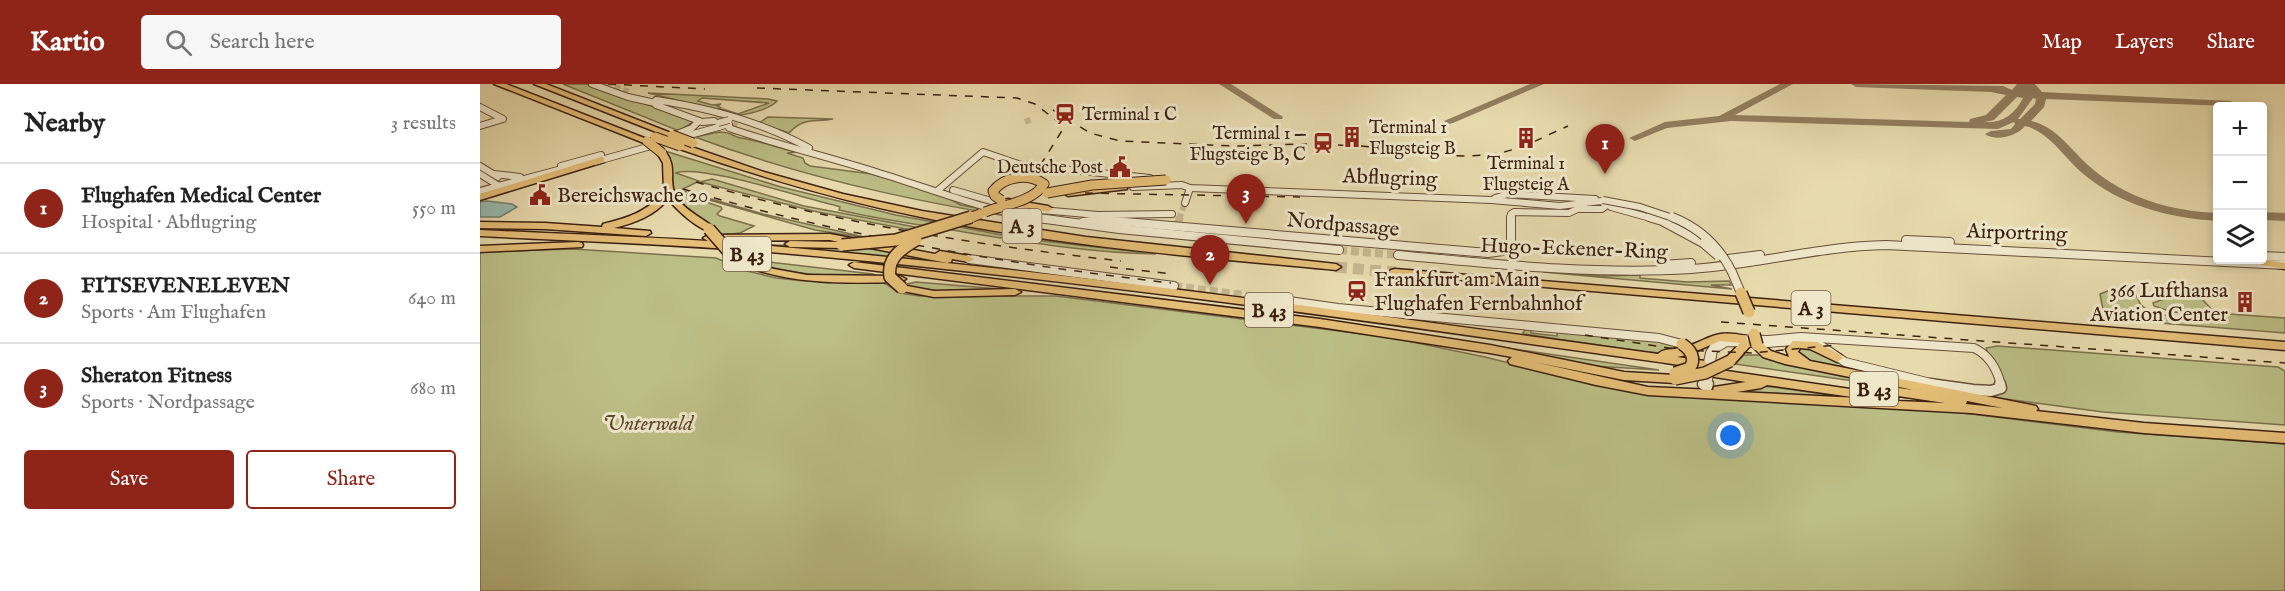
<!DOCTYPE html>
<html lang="en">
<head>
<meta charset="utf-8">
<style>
	:root { --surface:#fff; --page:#f6f6f6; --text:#222; --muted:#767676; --line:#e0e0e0; --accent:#8f2418 }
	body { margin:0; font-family:"IM FELL English",serif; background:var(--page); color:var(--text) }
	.controls { position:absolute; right:18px; top:18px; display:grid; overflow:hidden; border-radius:6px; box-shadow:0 3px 9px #0003 }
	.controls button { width:54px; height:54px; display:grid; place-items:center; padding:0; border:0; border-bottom:2px solid var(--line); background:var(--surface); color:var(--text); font:30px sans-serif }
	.you { position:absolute; left:1251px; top:352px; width:21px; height:21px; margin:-15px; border:4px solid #fff; border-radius:50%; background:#1a73e8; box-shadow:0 0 0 9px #1a73e833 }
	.badge { display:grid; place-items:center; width:39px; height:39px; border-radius:50%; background:var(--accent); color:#fff; font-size:20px; font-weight:700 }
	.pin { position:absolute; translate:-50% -50px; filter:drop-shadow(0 2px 3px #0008) }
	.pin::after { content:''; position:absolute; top:32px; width:21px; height:18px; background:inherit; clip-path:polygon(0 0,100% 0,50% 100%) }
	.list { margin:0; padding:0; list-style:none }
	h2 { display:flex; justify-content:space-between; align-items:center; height:78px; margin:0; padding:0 24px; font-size:26px }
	h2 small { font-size:20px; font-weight:400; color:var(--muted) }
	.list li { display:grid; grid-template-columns:39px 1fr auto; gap:18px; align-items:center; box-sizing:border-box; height:90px; padding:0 24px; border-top:2px solid var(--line) }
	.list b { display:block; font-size:22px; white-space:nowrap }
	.list p { margin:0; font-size:20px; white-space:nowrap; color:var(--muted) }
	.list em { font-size:20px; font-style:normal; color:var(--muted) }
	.actions { display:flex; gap:12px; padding:18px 24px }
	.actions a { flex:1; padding:14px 0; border:2px solid var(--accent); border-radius:6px; text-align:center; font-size:21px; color:var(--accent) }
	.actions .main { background:var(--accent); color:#fff }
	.icon { flex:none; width:33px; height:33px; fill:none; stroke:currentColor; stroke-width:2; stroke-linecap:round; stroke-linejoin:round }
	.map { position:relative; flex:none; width:1805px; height:507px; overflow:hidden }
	header { display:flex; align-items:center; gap:36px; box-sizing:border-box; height:84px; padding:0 30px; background:var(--accent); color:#fff }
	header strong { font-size:28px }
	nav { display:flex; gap:33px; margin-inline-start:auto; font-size:21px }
	.search { width:420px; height:54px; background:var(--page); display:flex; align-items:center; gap:15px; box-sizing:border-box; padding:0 21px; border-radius:6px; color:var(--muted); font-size:22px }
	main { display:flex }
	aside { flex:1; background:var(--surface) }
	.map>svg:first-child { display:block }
	.green { fill:#bbbe86; stroke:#7c704c; stroke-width:1.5 }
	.water { fill:#97baae; stroke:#737d70; stroke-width:1.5 }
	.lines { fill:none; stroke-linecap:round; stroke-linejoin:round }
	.taxiway { fill:#927e60; fill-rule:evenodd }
	.minor-tunnel-far1 { stroke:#c5b58e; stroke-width:6; stroke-dasharray:6 3; stroke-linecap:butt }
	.minor-tunnel { stroke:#c5b58e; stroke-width:8; stroke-dasharray:8 4; stroke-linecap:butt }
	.highway-tunnel-far1 { stroke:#c5b58e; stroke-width:9; stroke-dasharray:9 4.5; stroke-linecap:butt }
	.highway-tunnel { stroke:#c5b58e; stroke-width:11; stroke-dasharray:11 6; stroke-linecap:butt }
	.minor-far2-casing { stroke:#674f39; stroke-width:8 }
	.minor-far1-casing { stroke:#674f39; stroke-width:10 }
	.minor-casing { stroke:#674f39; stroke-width:13 }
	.highway-casing { stroke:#3c2112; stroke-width:3 }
	.minor-far2 { stroke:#efe7ca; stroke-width:6 }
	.minor-far1 { stroke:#efe7ca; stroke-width:8 }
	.minor { stroke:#efe7ca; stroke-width:10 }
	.highway { fill:#e4bd76; fill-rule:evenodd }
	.rail { stroke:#3c2112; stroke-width:1.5; stroke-dasharray:8 8; stroke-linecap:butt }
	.minor-bridge-far1-casing { stroke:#674f39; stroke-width:8; stroke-linecap:butt }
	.minor-bridge-casing { stroke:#674f39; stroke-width:10; stroke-linecap:butt }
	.highway-bridge-far1-casing { stroke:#3c2112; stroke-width:11; stroke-linecap:butt }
	.highway-bridge-casing { stroke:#3c2112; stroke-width:14; stroke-linecap:butt }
	.minor-bridge-far1 { stroke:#efe7ca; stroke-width:6 }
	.minor-bridge { stroke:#efe7ca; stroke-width:8 }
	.highway-bridge-far1 { stroke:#e4bd76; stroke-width:9 }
	.highway-bridge { stroke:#e4bd76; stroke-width:11 }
	.labels { text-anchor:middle; stroke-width:6; stroke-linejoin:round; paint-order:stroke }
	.far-poi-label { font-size:18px; fill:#3c2112; stroke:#efe7ca; text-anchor:start }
	.shield { fill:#efe7ca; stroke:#725c49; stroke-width:1.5 }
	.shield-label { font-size:20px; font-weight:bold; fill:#3c2112 }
	.street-label { font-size:21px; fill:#3c2112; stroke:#efe7ca }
	.poi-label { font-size:21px; fill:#3c2112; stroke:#efe7ca; text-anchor:start }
	.park-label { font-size:21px; font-style:italic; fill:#5c482f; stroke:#efe7ca }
</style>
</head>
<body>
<header>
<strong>Kartio</strong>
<div class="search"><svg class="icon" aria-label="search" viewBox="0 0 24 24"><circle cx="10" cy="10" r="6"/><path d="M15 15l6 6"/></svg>Search here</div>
<nav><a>Map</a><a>Layers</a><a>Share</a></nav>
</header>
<main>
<aside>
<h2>Nearby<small>3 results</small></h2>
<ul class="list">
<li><span class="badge">1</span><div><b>Flughafen Medical Center</b><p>Hospital · Abflugring</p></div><em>550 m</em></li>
<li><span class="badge">2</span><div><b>FITSEVENELEVEN</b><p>Sports · Am Flughafen</p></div><em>640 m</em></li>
<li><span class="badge">3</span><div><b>Sheraton Fitness</b><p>Sports · Nordpassage</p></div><em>680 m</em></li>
</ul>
<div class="actions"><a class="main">Save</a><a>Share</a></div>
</aside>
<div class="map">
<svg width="1805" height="507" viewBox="0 0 1805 507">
	<rect width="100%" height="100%" fill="#e7daad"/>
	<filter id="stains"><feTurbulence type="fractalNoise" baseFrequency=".00333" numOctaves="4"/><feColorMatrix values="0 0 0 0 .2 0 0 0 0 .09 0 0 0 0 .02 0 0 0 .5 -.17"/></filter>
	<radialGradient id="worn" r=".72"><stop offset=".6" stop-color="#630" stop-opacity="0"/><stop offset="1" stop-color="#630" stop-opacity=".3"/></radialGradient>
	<!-- green -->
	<g class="green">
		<path d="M 83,0 L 106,0 L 213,36 L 213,38 L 199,47 Z"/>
		<path d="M 168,9 L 288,15 L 297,17 C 290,25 265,32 254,31 C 249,30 244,28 239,27 L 243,25 L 258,30 L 289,19 L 222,14 L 218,17 L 232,21 L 241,20 L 237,22 L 241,24 L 237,26 Z"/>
		<path d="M 288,33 L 353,35 C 334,39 325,32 309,49 L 279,39 Z"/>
		<path d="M 239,48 C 253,48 253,53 261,54 C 280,57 298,64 317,68 L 307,69 L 323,74 L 325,79 L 330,82 L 392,90 L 460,110 L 481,121 L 590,142 C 461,123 338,99 215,53 Z"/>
		<path d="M 185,67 L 301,103 L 416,131 L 538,154 L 676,170 C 608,169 539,157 472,146 C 434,140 397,135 359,126 L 360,123 L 354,121 C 322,114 222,80 196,89 L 219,97 L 201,106 L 206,108 L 203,110 L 241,123 L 242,125 L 237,130 L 240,132 L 274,142 L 260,149 L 241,151 C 230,137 208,130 198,116 C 187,100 198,83 185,67 Z"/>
		<path d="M 232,95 L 324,122 L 435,143 L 441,148 L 333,127 L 220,98 Z"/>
		<path d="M 210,109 L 283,130 L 393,155 L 335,146 L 208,110 Z"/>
		<path d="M 273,161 C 339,162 409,158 473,179 Z"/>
		<path d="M 93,165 L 236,174 L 267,187 L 296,194 L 324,197 L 403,198 L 420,209 L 440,212 L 576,212 L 908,253 L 1005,273 L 1113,300 L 1467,327 L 1638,348 L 1805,360 L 1805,507 L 0,507 L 0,168 Z"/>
		<path d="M 270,176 L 393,190 L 397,192 C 355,191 309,193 270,176 Z"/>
		<path d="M 1063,188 L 1122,192 L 1160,191 L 1160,194 L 1207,198 L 1249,197 L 1251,201 L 1231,201 L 1252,205 Z"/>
		<path d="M 436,198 L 532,206 L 459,207 L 426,202 L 427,200 Z"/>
		<path d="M 1694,200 L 1709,201 L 1735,229 L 1805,234 L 1805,249 L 1630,235 L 1624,231 L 1620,210 L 1635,204 L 1655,209 C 1658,213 1658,217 1661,221 C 1676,235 1720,235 1740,235 L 1737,232 L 1692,228 L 1674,222 L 1673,219 L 1698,210 Z"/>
		<path d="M 1046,244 L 1051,245 L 1051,249 L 1077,252 L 1077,247 L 1186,256 L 1197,265 L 1183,269 L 1166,268 L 1044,250 L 1043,249 Z"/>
		<path d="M 999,260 L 1179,286 L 1113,282 Z"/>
		<path d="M 1324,260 L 1361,278 L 1520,309 L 1506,264 L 1517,262 L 1798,283 L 1805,287 L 1805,341 L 1623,328 L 1525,315 L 1331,279 L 1317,270 L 1316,262 Z"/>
		<path d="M 1264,271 L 1282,271 L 1309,281 L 1458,309 L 1255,280 Z"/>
		<path d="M 1277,302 L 1293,303 L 1415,320 L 1250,308 Z"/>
	</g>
	<!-- water -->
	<path class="water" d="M 7,117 L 32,120 L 37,123 L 20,133 L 0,133 L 0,118 Z"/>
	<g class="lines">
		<!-- taxiway -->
		<g class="taxiway">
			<path d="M 739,0 L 751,0 L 803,33 L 802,35 L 794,35 Z"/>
			<path d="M 1050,0 L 1064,0 L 973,39 L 969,40 L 964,37 Z"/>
			<path d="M 1300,0 L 1313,0 L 1255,31 L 1489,38 L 1490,35 L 1506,31 L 1526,11 L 1511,8 L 1376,3 L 1371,0 L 1523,2 L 1532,6 L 1537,0 L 1555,0 L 1562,8 L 1751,17 L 1752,19 L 1747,22 L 1566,15 L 1564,23 L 1551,37 C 1577,43 1590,65 1609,82 C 1645,114 1690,127 1738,129 L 1738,137 C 1688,134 1639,121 1601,88 C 1583,72 1572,52 1549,43 L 1545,42 C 1537,52 1516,58 1505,50 L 1511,47 L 1531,45 L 1535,40 L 1534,38 L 1518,45 L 1251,37 L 1187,44 L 1155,57 L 1149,54 L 1185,38 L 1239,32 ZM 1537,13 L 1543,14 C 1535,30 1523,39 1505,38 L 1514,36 ZM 1553,14 L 1556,15 L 1555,20 L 1540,35 L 1538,35 Z"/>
			<path d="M 1782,128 L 1805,129 L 1805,137 L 1782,136 Z"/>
		</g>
		<!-- minor-tunnel-far1 -->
		<g class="minor-tunnel-far1">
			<path d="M 126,0 L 149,8"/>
			<path d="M 236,35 L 257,42"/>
			<path d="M 545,38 L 552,35"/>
			<path d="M 699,135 L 705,119"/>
		</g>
		<!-- minor-tunnel -->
		<g class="minor-tunnel">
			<path d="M 698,139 L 700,133"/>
			<path d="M 859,166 L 918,171"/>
			<path d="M 694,202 L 809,217"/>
		</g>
		<!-- highway-tunnel-far1 -->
		<path class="highway-tunnel-far1" d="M 124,0 L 129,2"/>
		<!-- highway-tunnel -->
		<path class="highway-tunnel" d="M 856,183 L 915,188"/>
		<defs>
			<g id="minor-far2">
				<path d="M 112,0 L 148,13 L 180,20"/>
				<path d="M 176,16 C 229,24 282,38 329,64"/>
				<path d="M 176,21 L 222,38 L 234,37"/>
				<path d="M 0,23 L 23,35 L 0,42"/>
				<path d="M 197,50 L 212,44 L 219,37"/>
				<path d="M 114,78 L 249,40 L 249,44 C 298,61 349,73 399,89 C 452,105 506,127 562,135"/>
				<path d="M 542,81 L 670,94"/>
				<path d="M 0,82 L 18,93"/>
				<path d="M 81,82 L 121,71"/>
				<path d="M 0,90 L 19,102"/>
				<path d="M 14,90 L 40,93"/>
				<path d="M 653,103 L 702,101 L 710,104 L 1011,116 L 1080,122 L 1121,117 L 1131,123 L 1174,135"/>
				<path d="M 473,106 L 553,129"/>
				<path d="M 0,107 L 89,83"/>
				<path d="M 457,107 L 503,68 L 547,83"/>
				<path d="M 1015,114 L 1028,110 L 1115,115"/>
				<path d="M 705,119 L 710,104"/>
				<path d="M 1101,125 L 1122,125 L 1127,121"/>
				<path d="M 561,126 L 618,131 L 692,130"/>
				<path d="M 1031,135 L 1031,130 L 1034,128 L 1089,129 L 1104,122"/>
			</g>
			<g id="minor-far1">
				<path d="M 551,133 L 639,145 L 859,166"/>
				<path d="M 1169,133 L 1182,137 L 1223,159"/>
				<path d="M 603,138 L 621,136 L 1008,169 L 1023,167 L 1031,160 L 1031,133"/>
				<path d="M 1426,156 L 1470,158"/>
				<path d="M 918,171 C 1015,180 1113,191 1211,185 C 1276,181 1340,162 1406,161 L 1805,181"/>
				<path d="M 1782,172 L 1805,173"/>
				<path d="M 489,175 L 694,202"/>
				<path d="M 1248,175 L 1280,171"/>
				<path d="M 1182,181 L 1211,179"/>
				<path d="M 1252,188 L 1261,209"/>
				<path d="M 809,217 L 858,224 L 1179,254 L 1202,260"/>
				<path d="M 1223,301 L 1230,269 L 1235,261 L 1250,255 L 1288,256 L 1321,253 L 1494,264 C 1509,271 1517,285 1521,301"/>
				<path d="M 1227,301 L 1233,266 L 1246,258 L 1288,259 L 1326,256 L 1340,261 L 1365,278 L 1459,301"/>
			</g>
			<g id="minor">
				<path d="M 1223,300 L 1227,303 L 1228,300"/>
				<path d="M 1450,300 L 1493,306 L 1511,307 L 1521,304 L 1520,300"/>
			</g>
			<g id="highway">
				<path d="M 14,0 L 26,0 L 172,57 L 170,59 L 164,59 Z"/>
				<path d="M 54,0 L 66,0 L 196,51 L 195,53 L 189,53 Z"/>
				<path d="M 200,59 L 284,88 L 363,110 L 442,127 L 606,153 L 856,180 L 861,183 L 856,186 C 718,173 578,162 441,133 C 358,116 277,92 197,64 L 197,60 Z"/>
				<path d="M 182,66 L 185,67 C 197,83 189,92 194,108 C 200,124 221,133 233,143 L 234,145 L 233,147 C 221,149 196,125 188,115 C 174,132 155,139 134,144 L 170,147 L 171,149 L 166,152 L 65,145 L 0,144 L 0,138 L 65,139 L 122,143 L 123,140 C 147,134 168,128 184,107 L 183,79 L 177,69 Z"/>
				<path d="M 121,73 L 124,74 L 124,78 L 0,116 L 0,110 Z"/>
				<path d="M 644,100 L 647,101 L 647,105 L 588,112 L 583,109 L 588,106 Z"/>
				<path d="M 528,115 L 568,122 L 573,125 L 568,128 L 524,120 L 524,116 Z"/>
				<path d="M 0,146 C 97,151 194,153 291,162 C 588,188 883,229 1178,270 C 1184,264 1192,266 1201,264 C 1229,257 1233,244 1266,252 L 1267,256 L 1272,260 L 1277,257 L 1281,258 L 1291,267 L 1309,273 L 1306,265 L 1313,257 L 1337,258 L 1361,271 L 1363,274 L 1357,278 L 1330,265 L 1320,264 L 1318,268 L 1330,277 L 1551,321 L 1556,322 L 1558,325 L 1556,327 L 1664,339 L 1805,349 L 1805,359 L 1664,349 L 1491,329 L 1168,311 L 1116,301 L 1030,280 L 1028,277 L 1032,273 L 1010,269 L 840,243 L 374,184 L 369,181 L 374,178 L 840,235 L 1010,261 L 1144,288 L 1195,291 L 1201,295 L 1195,299 L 1144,296 L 1054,278 L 1168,303 L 1233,306 L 1234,303 L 1266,298 L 1229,292 L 1227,289 L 1233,285 L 1398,309 L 1397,306 L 1398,303 L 1403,302 L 1434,306 L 1305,280 L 1283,273 L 1271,261 L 1254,280 L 1246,280 L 1244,277 L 1246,274 L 1260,259 L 1240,257 L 1207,271 L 1197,273 L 1225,277 L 1227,280 L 1225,283 L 1221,284 C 911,240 601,195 290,168 C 193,160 97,157 0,152 ZM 1287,301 L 1379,314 L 1257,308 L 1281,304 ZM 1418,312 L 1465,319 L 1418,317 ZM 1487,317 L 1523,324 L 1486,320 Z"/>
				<path d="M 350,150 L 455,170 L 460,167 L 489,172 L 494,175 L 489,178 L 472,175 L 471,178 L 467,179 L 365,159 L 365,163 L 361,164 L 310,163 L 305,160 L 310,157 L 358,158 L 350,156 L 228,157 L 223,154 L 228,151 Z"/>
				<path d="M 98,158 L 102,159 L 103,161 L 102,163 L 0,168 L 0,162 Z"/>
				<path d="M 1785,176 L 1805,179 L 1805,185 L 1781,181 L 1780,179 L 1781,177 Z"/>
				<path d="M 274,179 L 294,185 L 327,191 L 420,192 L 426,195 L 420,198 C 369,199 319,201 270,184 L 269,182 Z"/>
				<path d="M 915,185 L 1805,258 L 1805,266 L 911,190 L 909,188 L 911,186 Z"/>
				<path d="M 422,201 L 454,207 L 535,205 L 541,208 L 535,211 L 454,213 L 418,206 L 416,204 Z"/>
			</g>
		</defs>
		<!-- minor-far2 casing -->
		<use href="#minor-far2" class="minor-far2-casing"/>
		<!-- minor-far1 casing -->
		<use href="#minor-far1" class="minor-far1-casing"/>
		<!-- minor casing -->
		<use href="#minor" class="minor-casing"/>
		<!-- highway casing -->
		<use href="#highway" class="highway-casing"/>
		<!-- minor-far2 -->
		<use href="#minor-far2" class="minor-far2"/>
		<!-- minor-far1 -->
		<use href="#minor-far1" class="minor-far1"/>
		<!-- minor -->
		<use href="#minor" class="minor"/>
		<!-- highway -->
		<use href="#highway" class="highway"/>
		<!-- rail -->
		<g class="rail">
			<path d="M 128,0 L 225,5"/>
			<path d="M 277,4 L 537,14 L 555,20 L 581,40 L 583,45 L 553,93 L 556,100 L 567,105 L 602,109 L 820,113"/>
			<path d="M 573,26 L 610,49 L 640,57 L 753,62 L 827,60"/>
			<path d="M 858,61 L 871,62"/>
			<path d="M 881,62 C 928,66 977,78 1024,68 C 1046,63 1067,51 1088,42"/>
			<path d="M 216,98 C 355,139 497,161 641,177"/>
			<path d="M 203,105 C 363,152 525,180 691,199"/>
			<path d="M 630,183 L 693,190"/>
			<path d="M 1241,238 L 1805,279"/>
			<path d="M 1105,251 L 1202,266 L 1273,269 L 1357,261"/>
		</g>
		<defs>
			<g id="minor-bridge-far1">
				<path d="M 238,39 L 249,36"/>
				<path d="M 1123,116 L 1160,123 L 1196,135"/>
			</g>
			<g id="minor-bridge">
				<path d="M 1192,133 C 1220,144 1239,162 1252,188"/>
				<path d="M 1223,159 L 1238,172"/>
			</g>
			<g id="highway-bridge-far1">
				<path d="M 192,51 L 213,59"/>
				<path d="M 175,53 L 200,62"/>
				<path d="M 167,57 L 182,69"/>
				<path d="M 567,109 L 612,101 L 686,96"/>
				<path d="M 505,128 C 523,121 553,118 564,100 C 548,89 525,92 513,107 L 515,112 L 521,116"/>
				<path d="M 487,135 L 500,130"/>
			</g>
			<g id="highway-bridge">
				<path d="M 229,145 L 249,168 L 274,182"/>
				<path d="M 362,161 L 416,156 L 491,133"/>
				<path d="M 422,204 L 410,193 C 407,174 421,165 436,156"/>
				<path d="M 1261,209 L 1269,228"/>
				<path d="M 1274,250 L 1277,261"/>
				<path d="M 1195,289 L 1210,284 C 1216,274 1211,266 1202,260"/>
				<path d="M 1195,295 L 1225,289 L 1250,277"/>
			</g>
		</defs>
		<!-- minor-bridge-far1 casing -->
		<use href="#minor-bridge-far1" class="minor-bridge-far1-casing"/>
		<!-- minor-bridge casing -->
		<use href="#minor-bridge" class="minor-bridge-casing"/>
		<!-- highway-bridge-far1 casing -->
		<use href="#highway-bridge-far1" class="highway-bridge-far1-casing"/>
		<!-- highway-bridge casing -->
		<use href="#highway-bridge" class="highway-bridge-casing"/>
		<!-- minor-bridge-far1 -->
		<use href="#minor-bridge-far1" class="minor-bridge-far1"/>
		<!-- minor-bridge -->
		<use href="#minor-bridge" class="minor-bridge"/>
		<!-- highway-bridge-far1 -->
		<use href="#highway-bridge-far1" class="highway-bridge-far1"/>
		<!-- highway-bridge -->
		<use href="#highway-bridge" class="highway-bridge"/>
	</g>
	<!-- icons -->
	<defs>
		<symbol id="station-bare" viewBox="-9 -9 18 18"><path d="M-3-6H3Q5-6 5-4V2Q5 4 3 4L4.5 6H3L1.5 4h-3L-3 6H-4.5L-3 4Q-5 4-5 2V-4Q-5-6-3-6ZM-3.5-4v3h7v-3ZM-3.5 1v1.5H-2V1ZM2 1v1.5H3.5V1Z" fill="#8f2418" stroke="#efe7ca" stroke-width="2.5" paint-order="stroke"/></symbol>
		<symbol id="building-bare" viewBox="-9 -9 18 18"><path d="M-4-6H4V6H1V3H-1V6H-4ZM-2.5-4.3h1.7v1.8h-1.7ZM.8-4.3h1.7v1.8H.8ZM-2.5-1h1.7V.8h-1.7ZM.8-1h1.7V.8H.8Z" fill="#8f2418" stroke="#efe7ca" stroke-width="2.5" paint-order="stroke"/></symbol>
		<symbol id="civic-bare" viewBox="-9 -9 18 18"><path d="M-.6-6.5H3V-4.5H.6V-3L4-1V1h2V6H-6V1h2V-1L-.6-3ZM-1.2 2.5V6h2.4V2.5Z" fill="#8f2418" stroke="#efe7ca" stroke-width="2.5" paint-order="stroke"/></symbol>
	</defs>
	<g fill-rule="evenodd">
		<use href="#station-bare" x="570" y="15" width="30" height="30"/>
		<use href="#building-bare" x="857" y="38" width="30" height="30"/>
		<use href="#building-bare" x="1031" y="39" width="30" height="30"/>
		<use href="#station-bare" x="828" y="44" width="30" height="30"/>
		<use href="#civic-bare" x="625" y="68" width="30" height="30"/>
		<use href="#civic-bare" x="45" y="96" width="30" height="30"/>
		<use href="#station-bare" x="862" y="192" width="30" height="30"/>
		<use href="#building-bare" x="1750" y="203" width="30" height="30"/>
	</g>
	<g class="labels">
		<!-- far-poi labels -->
		<g class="far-poi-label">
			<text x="602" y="36">Terminal 1 C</text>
			<text x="889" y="49">Terminal 1<tspan x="889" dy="21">Flugsteig B</tspan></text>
			<text x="826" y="55" text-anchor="end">Terminal 1 —<tspan x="826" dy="21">Flugsteige B, C</tspan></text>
			<text x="1046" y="85" text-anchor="middle">Terminal 1<tspan x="1046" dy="21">Flugsteig A</tspan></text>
			<text x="623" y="89" text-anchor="end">Deutsche Post</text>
		</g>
		<!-- shield labels -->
		<g class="shield">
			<rect x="522.5" y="125" width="39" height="34" rx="4.5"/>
			<rect x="243" y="153" width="48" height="34" rx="4.5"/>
			<rect x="1311.5" y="207" width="39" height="34" rx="4.5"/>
			<rect x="765" y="209" width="48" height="34" rx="4.5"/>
			<rect x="1370" y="288" width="48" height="34" rx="4.5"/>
		</g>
		<g class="shield-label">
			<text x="542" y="149">A 3</text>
			<text x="267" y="177">B 43</text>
			<text x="1331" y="231">A 3</text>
			<text x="789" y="233">B 43</text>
			<text x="1394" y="312">B 43</text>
		</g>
		<!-- street labels -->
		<g class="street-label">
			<text transform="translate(910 93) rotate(2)" y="7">Abflugring</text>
			<text transform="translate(863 140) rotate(5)" y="7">Nordpassage</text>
			<text transform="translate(1537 148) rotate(2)" y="7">Airportring</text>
			<text transform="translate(1094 164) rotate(2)" y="7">Hugo-Eckener-Ring</text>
		</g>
		<!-- poi labels -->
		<g class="poi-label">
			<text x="77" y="118">Bereichswache 20</text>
			<text x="894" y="202">Frankfurt am Main<tspan x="894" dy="24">Flughafen Fernbahnhof</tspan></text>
			<text x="1748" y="213" text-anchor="end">366 Lufthansa<tspan x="1748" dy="24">Aviation Center</tspan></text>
		</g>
		<!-- park labels -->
		<g class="park-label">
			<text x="168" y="346">Unterwald</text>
		</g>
	</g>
	<rect width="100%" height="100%" filter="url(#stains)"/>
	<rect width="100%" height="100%" fill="url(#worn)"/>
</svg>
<div class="controls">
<button>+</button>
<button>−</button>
<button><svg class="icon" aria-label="layers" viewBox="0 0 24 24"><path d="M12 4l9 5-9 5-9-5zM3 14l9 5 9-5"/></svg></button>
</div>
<div class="you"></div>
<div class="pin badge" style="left:1125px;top:90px">1</div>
<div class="pin badge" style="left:730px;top:201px">2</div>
<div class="pin badge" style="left:766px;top:140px">3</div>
</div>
</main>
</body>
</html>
